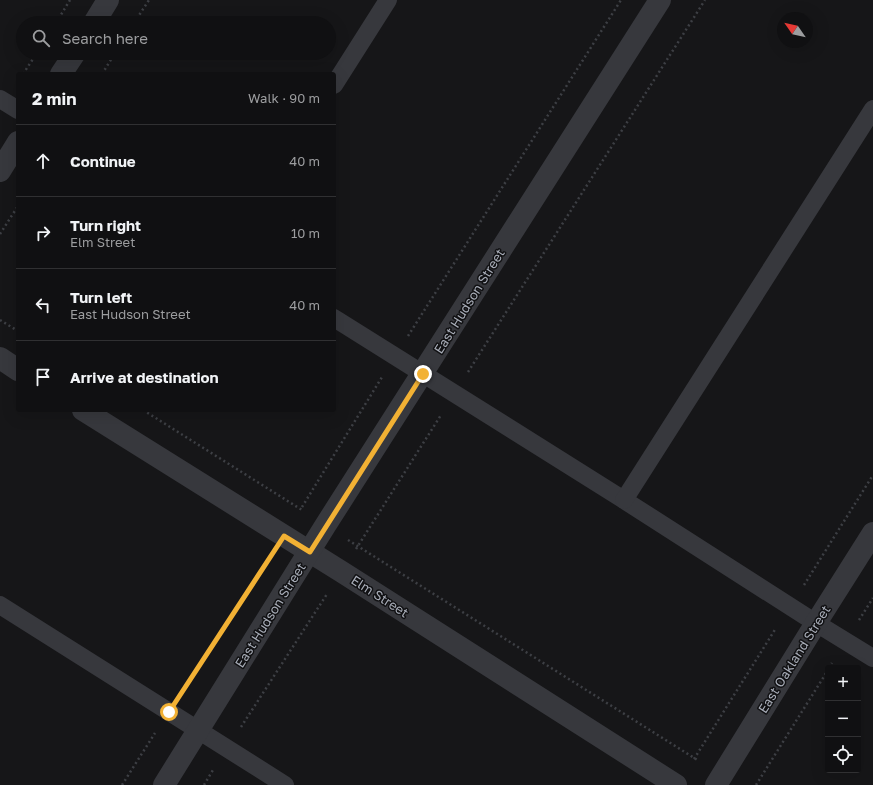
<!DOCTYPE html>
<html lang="en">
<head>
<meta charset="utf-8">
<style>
	:root { --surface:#101012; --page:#19191b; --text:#f1f3f6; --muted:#9c9d9f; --line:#303032 }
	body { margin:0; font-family:"Golos Text",sans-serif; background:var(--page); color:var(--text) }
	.controls { position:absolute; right:12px; bottom:12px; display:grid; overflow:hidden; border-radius:4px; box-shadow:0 4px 16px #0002 }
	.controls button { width:36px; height:36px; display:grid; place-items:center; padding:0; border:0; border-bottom:1px solid var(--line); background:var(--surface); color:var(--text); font:20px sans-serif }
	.compass { position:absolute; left:777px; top:12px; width:36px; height:36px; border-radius:50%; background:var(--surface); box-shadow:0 4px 16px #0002; rotate:304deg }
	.stop { position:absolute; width:12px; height:12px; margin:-9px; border:3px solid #f2b134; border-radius:50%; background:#fff }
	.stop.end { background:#f2b134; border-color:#fff; box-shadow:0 1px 4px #0008 }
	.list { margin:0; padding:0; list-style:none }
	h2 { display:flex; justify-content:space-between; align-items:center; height:52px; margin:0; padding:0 16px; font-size:17px }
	h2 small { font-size:13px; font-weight:400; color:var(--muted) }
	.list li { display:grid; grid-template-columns:26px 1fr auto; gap:12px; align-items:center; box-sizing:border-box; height:72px; padding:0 16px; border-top:1px solid var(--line) }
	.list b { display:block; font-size:15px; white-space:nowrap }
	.list p { margin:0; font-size:13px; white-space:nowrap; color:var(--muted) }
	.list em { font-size:13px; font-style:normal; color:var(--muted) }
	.icon { flex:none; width:22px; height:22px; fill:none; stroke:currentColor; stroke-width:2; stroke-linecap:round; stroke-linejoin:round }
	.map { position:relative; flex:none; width:873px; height:785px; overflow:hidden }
	.search { position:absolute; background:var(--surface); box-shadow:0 4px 16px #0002; left:16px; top:16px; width:320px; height:44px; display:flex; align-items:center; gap:10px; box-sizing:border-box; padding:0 14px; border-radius:22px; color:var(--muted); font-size:15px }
	.panel { position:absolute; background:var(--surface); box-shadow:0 4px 16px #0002; left:16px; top:72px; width:320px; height:340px; border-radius:4px }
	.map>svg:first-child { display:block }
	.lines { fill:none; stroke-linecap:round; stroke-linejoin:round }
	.path { stroke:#3d3f44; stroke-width:2.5; stroke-dasharray:2 3; stroke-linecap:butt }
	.lane { stroke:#37383d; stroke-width:18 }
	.street { stroke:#37383d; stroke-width:22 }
	.route { stroke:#f2b134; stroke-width:5 }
	.labels { text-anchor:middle; stroke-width:3; stroke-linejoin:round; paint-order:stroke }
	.street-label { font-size:13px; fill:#a8adb8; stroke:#111113 }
</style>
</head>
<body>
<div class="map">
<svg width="873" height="785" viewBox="0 0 873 785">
	<rect width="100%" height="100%" fill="#161618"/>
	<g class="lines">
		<!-- path -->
		<g class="path">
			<path d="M 56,23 L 70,0"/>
			<path d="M 134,23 L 149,0"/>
			<path d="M 23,74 L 37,53"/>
			<path d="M 102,74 L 115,53"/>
			<path d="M 0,234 L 18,206"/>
			<path d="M 0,320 L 18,331"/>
			<path d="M 408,336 L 621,0"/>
			<path d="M 468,372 L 705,0"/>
			<path d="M 143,410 L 302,510"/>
			<path d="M 302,507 L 382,377"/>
			<path d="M 348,540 L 699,761"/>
			<path d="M 356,549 L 441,415"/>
			<path d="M 804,585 L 873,475"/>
			<path d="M 859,620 L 873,598"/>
			<path d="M 829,668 L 832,663"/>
			<path d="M 183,690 L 269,559"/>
			<path d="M 241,727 L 327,594"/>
			<path d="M 694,759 L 776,628"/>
			<path d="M 122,785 L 155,733"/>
			<path d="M 204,785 L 213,770"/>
			<path d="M 756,785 L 828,670"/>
		</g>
		<!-- lane -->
		<g class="lane">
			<path d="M 334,85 L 388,0"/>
			<path d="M 0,99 L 18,110"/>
			<path d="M 334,318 L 624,500 L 816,623 L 873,658"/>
			<path d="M 624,500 L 873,109"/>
			<path d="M 0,605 L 285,785"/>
		</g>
		<!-- street -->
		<g class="street">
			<path d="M 94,23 L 108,0"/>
			<path d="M 61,74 L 75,53"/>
			<path d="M 0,171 L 18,142"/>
			<path d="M 0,358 L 18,370"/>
			<path d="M 83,410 L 342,572 L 676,785"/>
			<path d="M 164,785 L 325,526 L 660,0"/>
			<path d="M 716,785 L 816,623 L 873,533"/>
		</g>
	</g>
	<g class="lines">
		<!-- route -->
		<path class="route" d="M 169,712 L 284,536 L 310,552 L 423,374"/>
	</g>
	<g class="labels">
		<!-- street labels -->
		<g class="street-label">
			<text transform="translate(469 301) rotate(-58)" y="5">East Hudson Street</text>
			<text transform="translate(380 596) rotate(33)" y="5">Elm Street</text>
			<text transform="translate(270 615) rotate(-58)" y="5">East Hudson Street</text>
			<text transform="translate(794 659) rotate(-58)" y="5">East Oakland Street</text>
		</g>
	</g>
</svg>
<div class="controls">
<button>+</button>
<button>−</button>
<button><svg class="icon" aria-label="locate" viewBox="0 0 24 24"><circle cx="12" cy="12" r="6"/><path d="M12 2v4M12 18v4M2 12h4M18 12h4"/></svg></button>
</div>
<svg class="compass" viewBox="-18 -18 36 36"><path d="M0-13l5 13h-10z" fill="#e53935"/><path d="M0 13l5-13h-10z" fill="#9c9d9f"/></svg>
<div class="stop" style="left:169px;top:712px"></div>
<div class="stop end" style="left:423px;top:374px"></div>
<div class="search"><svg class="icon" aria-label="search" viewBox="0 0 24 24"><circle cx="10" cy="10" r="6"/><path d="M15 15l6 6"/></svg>Search here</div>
<section class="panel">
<h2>2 min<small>Walk · 90 m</small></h2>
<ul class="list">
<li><svg class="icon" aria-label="ahead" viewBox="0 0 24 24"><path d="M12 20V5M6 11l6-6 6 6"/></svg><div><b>Continue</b></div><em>40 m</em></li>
<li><svg class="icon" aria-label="right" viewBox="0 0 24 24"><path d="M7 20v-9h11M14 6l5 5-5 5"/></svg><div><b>Turn right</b><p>Elm Street</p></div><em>10 m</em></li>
<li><svg class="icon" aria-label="left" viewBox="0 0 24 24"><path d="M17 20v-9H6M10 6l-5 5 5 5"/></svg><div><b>Turn left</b><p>East Hudson Street</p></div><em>40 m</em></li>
<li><svg class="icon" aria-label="arrive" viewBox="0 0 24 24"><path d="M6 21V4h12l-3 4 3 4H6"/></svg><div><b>Arrive at destination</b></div></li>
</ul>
</section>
</div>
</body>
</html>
